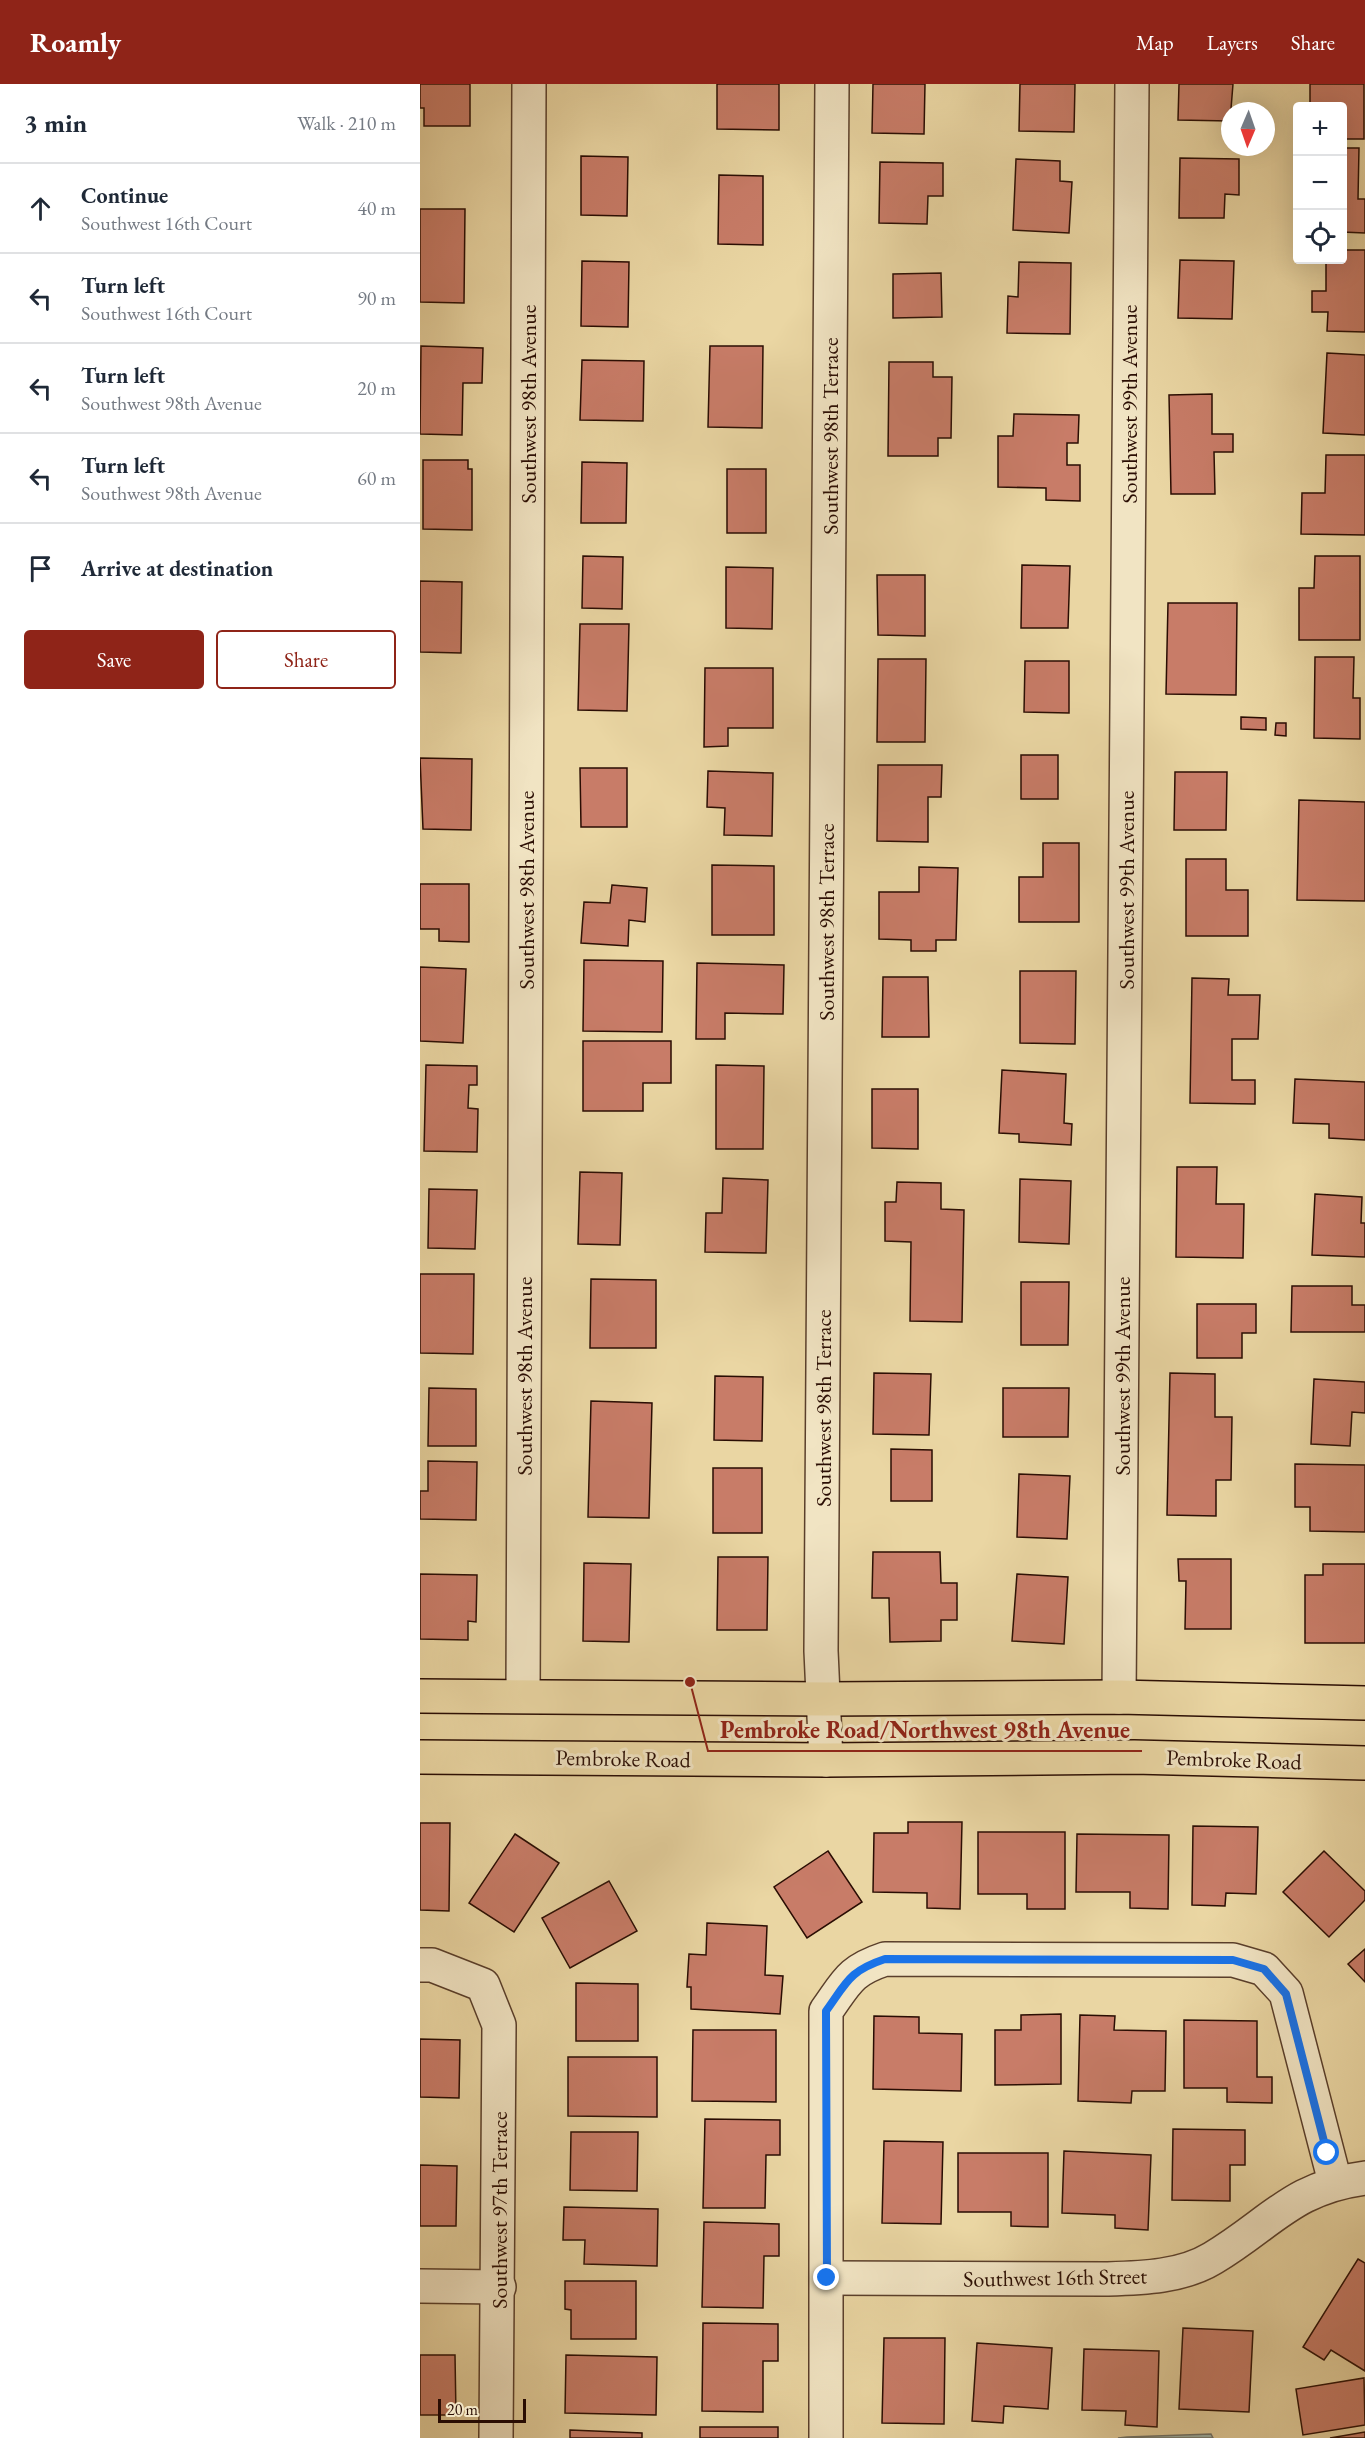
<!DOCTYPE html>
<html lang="en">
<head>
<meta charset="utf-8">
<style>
	:root { --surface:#fff; --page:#f2f2f3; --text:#1f2937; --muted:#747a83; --line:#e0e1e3; --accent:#8f2418 }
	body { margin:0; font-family:"EB Garamond",serif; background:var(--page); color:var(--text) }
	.controls { position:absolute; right:18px; top:18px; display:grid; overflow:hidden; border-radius:6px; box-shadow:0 6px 24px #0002 }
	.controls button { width:54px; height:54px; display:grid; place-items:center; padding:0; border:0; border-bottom:2px solid var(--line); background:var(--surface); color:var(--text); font:30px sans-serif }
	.compass { position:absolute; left:801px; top:18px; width:54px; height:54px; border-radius:50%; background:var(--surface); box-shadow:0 6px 24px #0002; rotate:182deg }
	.scale { position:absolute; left:18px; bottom:15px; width:88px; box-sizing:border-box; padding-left:6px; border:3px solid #2a0d03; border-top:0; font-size:16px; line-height:21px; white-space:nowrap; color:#2a0d03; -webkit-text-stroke:4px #f1e4c3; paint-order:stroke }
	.stop { position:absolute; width:18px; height:18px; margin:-14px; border:4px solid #1a73e8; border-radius:50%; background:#fff }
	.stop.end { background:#1a73e8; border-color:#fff; box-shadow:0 2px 6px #0008 }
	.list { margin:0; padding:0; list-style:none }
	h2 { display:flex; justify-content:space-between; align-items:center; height:78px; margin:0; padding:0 24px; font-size:26px }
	h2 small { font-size:20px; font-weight:400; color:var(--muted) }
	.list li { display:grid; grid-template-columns:39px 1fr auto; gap:18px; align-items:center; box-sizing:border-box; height:90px; padding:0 24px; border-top:2px solid var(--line) }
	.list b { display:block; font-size:22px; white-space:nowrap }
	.list p { margin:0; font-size:20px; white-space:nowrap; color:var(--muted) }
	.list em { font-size:20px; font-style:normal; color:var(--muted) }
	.actions { display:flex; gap:12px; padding:18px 24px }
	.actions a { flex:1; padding:14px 0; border:2px solid var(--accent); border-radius:6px; text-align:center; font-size:21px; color:var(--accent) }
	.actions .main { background:var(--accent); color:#fff }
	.icon { flex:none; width:33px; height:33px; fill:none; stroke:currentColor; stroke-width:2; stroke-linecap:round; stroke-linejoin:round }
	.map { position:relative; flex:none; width:945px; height:2354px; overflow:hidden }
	header { display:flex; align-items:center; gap:36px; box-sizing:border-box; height:84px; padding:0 30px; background:var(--accent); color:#fff }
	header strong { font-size:28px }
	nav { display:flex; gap:33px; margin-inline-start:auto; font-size:21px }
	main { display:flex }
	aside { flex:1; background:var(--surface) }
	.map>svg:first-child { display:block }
	.water { fill:#9bb7b0; stroke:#6e736b; stroke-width:1.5 }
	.building { fill:#c87c68; stroke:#2a0d03; stroke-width:1.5 }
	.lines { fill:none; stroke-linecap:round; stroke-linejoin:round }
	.minor-casing { stroke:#5a3f2b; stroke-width:36 }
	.major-casing { stroke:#2a0d03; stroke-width:36 }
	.minor { stroke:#f1e4c3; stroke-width:33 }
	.major { stroke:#ead6a3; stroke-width:33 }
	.route { stroke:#1a73e8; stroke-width:8 }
	.labels { text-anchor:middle; stroke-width:6; stroke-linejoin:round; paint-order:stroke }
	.street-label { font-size:22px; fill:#2a0d03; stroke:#f1e4c3 }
	.leader { fill:none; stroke:#8f2418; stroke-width:2 }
	.callout-dot { fill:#8f2418; stroke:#f1e4c3; stroke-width:2 }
	.callout-label { font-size:24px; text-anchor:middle; font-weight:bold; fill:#8f2418; stroke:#f1e4c3; stroke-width:6; stroke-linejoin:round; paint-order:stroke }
</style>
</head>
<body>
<header>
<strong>Roamly</strong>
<nav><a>Map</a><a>Layers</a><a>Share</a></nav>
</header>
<main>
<aside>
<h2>3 min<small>Walk · 210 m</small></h2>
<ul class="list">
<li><svg class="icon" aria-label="ahead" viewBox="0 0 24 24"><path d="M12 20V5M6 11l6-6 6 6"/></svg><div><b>Continue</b><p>Southwest 16th Court</p></div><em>40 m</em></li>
<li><svg class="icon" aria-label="left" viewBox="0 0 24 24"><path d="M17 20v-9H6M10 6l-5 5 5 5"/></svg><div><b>Turn left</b><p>Southwest 16th Court</p></div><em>90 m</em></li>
<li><svg class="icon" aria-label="left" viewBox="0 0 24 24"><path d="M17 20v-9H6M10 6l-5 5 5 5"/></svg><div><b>Turn left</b><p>Southwest 98th Avenue</p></div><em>20 m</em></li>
<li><svg class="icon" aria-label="left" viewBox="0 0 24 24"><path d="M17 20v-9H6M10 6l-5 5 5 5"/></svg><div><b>Turn left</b><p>Southwest 98th Avenue</p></div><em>60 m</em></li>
<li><svg class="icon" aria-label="arrive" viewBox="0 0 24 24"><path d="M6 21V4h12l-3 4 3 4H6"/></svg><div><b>Arrive at destination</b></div></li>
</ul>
<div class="actions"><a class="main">Save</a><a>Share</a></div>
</aside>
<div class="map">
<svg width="945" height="2354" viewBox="0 0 945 2354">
	<rect width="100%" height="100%" fill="#ead6a3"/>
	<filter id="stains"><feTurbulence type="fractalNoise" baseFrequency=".00333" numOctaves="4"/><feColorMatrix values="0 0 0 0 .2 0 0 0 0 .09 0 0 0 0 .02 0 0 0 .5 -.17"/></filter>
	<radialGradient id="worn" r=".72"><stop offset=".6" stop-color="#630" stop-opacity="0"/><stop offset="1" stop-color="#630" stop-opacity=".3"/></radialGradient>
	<!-- water -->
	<path class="water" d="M 791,2350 L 793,2354 L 698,2354 L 707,2353 Z"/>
	<!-- building -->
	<g class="building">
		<path d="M 0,0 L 50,0 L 50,42 L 4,42 L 4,24 L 0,24 Z"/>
		<path d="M 297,0 L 359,0 L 359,46 L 297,45 Z"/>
		<path d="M 453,0 L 505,0 L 504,50 L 452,49 Z"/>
		<path d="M 600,0 L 655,0 L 654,48 L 599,47 Z"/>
		<path d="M 759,0 L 813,0 L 810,37 L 758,36 Z"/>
		<path d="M 890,0 L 944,0 L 944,55 L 922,55 L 922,22 L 890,22 Z"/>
		<path d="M 922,64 L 939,64 L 938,115 L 945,115 L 945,149 L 922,148 Z"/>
		<path d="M 161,72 L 208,73 L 207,132 L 161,131 Z"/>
		<path d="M 760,74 L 819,75 L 819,111 L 805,110 L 804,134 L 759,134 Z"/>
		<path d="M 596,75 L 640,77 L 640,97 L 652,98 L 649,149 L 593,146 Z"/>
		<path d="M 460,78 L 523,79 L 523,112 L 508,112 L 507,140 L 459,139 Z"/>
		<path d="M 299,91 L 343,92 L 343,161 L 298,160 Z"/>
		<path d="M 0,125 L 45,125 L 44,219 L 0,218 Z"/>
		<path d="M 922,166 L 945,166 L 945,248 L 907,247 L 908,228 L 892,228 L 892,207 L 906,207 L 906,176 L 922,176 Z"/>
		<path d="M 760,176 L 814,177 L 812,235 L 758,234 Z"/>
		<path d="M 162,177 L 209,178 L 208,243 L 161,242 Z"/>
		<path d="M 599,178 L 651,179 L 650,250 L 587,249 L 588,212 L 598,213 Z"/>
		<path d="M 521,189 L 522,233 L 473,234 L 473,190 Z"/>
		<path d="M 1,262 L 63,264 L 62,299 L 43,299 L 42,351 L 0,350 Z"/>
		<path d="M 290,262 L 343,262 L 342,344 L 288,343 Z"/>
		<path d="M 907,269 L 945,271 L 945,351 L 903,349 Z"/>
		<path d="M 162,276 L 224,277 L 223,337 L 160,336 Z"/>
		<path d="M 469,278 L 513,278 L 513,293 L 532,293 L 531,354 L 518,354 L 518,372 L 468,372 Z"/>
		<path d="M 792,310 L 792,350 L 813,350 L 813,368 L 794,368 L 795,410 L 751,410 L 749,311 Z"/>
		<path d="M 594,330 L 659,331 L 658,359 L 647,359 L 647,381 L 660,381 L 660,417 L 626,416 L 626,404 L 578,403 L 578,352 L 593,352 Z"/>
		<path d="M 906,371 L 945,371 L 945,451 L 881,450 L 882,409 L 905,409 Z"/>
		<path d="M 3,376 L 48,376 L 48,385 L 52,385 L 52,446 L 3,445 Z"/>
		<path d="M 162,378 L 207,379 L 206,439 L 161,439 Z"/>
		<rect x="307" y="385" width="39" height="64"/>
		<path d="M 163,472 L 203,473 L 202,525 L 162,524 Z"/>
		<path d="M 895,472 L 940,472 L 940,556 L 879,556 L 879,504 L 894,504 Z"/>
		<path d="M 602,481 L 650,482 L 648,544 L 601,544 Z"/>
		<path d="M 306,483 L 353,484 L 352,545 L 306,544 Z"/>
		<path d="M 457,491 L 505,491 L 505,552 L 458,551 Z"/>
		<path d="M 0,497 L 42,498 L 41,569 L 0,568 Z"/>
		<path d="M 748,519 L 817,519 L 816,611 L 746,610 Z"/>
		<path d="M 160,540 L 209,540 L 207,627 L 158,626 Z"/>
		<path d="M 895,573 L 934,573 L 933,614 L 940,614 L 940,655 L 894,654 Z"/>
		<path d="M 458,575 L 506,575 L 505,658 L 457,658 Z"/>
		<path d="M 605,577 L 649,577 L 649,629 L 604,628 Z"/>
		<path d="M 285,584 L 353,584 L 353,644 L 308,644 L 308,662 L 284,663 Z"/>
		<path d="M 821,633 L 846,634 L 846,646 L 821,645 Z"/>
		<path d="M 856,639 L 866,639 L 866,652 L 855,651 Z"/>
		<rect x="601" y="671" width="37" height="44"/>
		<path d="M 0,674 L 52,675 L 51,746 L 3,745 Z"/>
		<path d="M 458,681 L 522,681 L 521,713 L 508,713 L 508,758 L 457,757 Z"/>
		<path d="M 160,684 L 207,684 L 207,743 L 161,743 Z"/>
		<path d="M 288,687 L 353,689 L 352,752 L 304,751 L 305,724 L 287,723 Z"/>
		<path d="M 755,688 L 807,688 L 806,746 L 754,746 Z"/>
		<path d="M 879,716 L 945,718 L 945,817 L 877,816 Z"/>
		<path d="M 623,759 L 659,759 L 659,838 L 599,838 L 599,793 L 623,793 Z"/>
		<path d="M 766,775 L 806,775 L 806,806 L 828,806 L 828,852 L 766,852 Z"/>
		<path d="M 292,781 L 354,782 L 354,851 L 292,851 Z"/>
		<path d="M 499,783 L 538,784 L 536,856 L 516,856 L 516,867 L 491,867 L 491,856 L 459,855 L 459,808 L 499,808 Z"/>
		<path d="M 0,800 L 49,800 L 49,858 L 19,857 L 19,845 L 0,845 Z"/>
		<path d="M 192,801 L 227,804 L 225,838 L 209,836 L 208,862 L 161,859 L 164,818 L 190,819 Z"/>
		<path d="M 164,876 L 243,877 L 242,948 L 163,947 Z"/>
		<path d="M 277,879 L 364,881 L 363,930 L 305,929 L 305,955 L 276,955 Z"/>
		<path d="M 0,883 L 46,885 L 43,959 L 0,957 Z"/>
		<path d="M 600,887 L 656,887 L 655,960 L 600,959 Z"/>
		<path d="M 463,893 L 508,893 L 509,953 L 462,953 Z"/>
		<path d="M 772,894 L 809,895 L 808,911 L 840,911 L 838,955 L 812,955 L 812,996 L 835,996 L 835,1020 L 770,1019 Z"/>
		<path d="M 163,957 L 251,957 L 251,999 L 223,999 L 223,1027 L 163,1027 Z"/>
		<path d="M 6,981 L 57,982 L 57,1001 L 49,1001 L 48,1024 L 58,1025 L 57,1068 L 4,1067 Z"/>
		<path d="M 296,981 L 344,982 L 343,1065 L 296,1065 Z"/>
		<path d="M 582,986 L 646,990 L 644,1039 L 652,1040 L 651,1061 L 599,1058 L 599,1050 L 579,1049 Z"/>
		<path d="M 875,995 L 945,998 L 945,1056 L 909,1054 L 909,1040 L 873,1039 Z"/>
		<path d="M 452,1005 L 498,1005 L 498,1065 L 452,1064 Z"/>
		<path d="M 757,1083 L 797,1083 L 796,1120 L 824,1120 L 823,1174 L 756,1173 Z"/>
		<path d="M 160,1088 L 202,1089 L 200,1161 L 158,1160 Z"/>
		<path d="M 303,1094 L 348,1096 L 346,1169 L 285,1168 L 286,1129 L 302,1129 Z"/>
		<path d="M 600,1095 L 651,1097 L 649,1160 L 599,1158 Z"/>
		<path d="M 477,1098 L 521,1099 L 521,1125 L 544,1126 L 542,1238 L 490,1237 L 491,1158 L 465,1157 L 465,1118 L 476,1118 Z"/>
		<path d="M 9,1105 L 57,1106 L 55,1165 L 8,1164 Z"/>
		<path d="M 895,1110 L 942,1113 L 941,1139 L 945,1139 L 945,1173 L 892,1171 Z"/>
		<path d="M 0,1190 L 54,1190 L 53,1270 L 0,1269 Z"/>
		<path d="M 171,1195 L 236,1196 L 236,1264 L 170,1264 Z"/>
		<path d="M 601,1198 L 649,1198 L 648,1261 L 601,1261 Z"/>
		<path d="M 872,1202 L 932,1202 L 932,1221 L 945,1221 L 945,1248 L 871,1248 Z"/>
		<path d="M 777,1220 L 836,1220 L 836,1249 L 822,1249 L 822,1274 L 777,1274 Z"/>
		<path d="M 454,1289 L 511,1290 L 509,1351 L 453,1350 Z"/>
		<path d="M 750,1289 L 795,1290 L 795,1333 L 812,1333 L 811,1396 L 796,1396 L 796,1432 L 747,1431 Z"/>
		<path d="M 295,1292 L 343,1293 L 342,1357 L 294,1356 Z"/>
		<path d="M 894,1295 L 945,1298 L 945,1329 L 932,1328 L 930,1362 L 891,1360 Z"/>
		<path d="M 9,1304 L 56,1305 L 56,1362 L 8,1362 Z"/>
		<path d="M 583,1304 L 649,1304 L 648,1353 L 583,1353 Z"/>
		<path d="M 171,1317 L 232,1319 L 229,1434 L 168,1433 Z"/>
		<path d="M 471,1365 L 512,1366 L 512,1417 L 471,1417 Z"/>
		<path d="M 8,1377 L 57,1378 L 56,1436 L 0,1435 L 0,1407 L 8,1407 Z"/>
		<path d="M 875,1380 L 945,1381 L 945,1448 L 890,1447 L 890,1423 L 875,1423 Z"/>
		<rect x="293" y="1384" width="49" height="65"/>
		<path d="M 599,1390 L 650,1392 L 647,1455 L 597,1453 Z"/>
		<path d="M 453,1468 L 520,1468 L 521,1499 L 537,1499 L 537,1536 L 521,1536 L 521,1557 L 470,1558 L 469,1514 L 452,1514 Z"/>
		<path d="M 298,1473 L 348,1473 L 347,1546 L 297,1546 Z"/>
		<path d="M 758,1475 L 811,1475 L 811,1545 L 765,1545 L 766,1497 L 759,1497 Z"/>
		<path d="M 164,1479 L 211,1480 L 209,1558 L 163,1557 Z"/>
		<path d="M 903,1480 L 945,1480 L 945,1559 L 885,1559 L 885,1491 L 903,1491 Z"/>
		<path d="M 0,1490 L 57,1491 L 56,1538 L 48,1537 L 48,1556 L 0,1555 Z"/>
		<path d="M 597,1490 L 648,1493 L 644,1560 L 592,1557 Z"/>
		<path d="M 488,1738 L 542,1738 L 540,1825 L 507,1824 L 507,1809 L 453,1808 L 454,1749 L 488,1749 Z"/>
		<path d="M 0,1739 L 30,1739 L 29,1827 L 0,1826 Z"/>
		<path d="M 773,1742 L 838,1743 L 836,1810 L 806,1809 L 805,1822 L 772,1821 Z"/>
		<path d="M 558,1748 L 645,1748 L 645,1825 L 607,1825 L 607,1810 L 558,1810 Z"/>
		<path d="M 95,1750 L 139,1779 L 94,1848 L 49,1819 Z"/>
		<path d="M 657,1750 L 749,1751 L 748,1825 L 710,1824 L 710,1808 L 656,1808 Z"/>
		<path d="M 408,1767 L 442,1818 L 387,1854 L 354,1803 Z"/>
		<path d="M 904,1767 L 945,1807 L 945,1816 L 909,1853 L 863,1808 Z"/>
		<path d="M 189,1797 L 217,1847 L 150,1884 L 122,1834 Z"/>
		<path d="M 287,1839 L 347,1842 L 345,1891 L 363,1892 L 360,1930 L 271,1925 L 271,1903 L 267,1903 L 269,1870 L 286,1871 Z"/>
		<path d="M 945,1865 L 945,1898 L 928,1880 Z"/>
		<path d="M 156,1899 L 218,1900 L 218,1957 L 156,1957 Z"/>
		<path d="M 641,1930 L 641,2000 L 575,2001 L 575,1946 L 601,1946 L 601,1931 Z"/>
		<path d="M 660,1931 L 695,1932 L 694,1946 L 746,1947 L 745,2007 L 712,2007 L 711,2019 L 658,2017 Z"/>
		<path d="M 454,1932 L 499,1933 L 499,1949 L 542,1950 L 541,2007 L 453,2005 Z"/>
		<path d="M 764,1936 L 837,1937 L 837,1993 L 852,1993 L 852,2019 L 807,2018 L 807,2004 L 764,2004 Z"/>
		<path d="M 273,1946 L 356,1946 L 356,2018 L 272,2017 Z"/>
		<path d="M 0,1955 L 40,1956 L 39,2014 L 0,2013 Z"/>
		<path d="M 148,1973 L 237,1973 L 237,2033 L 148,2032 Z"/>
		<path d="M 285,2035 L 360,2036 L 360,2071 L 346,2071 L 345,2124 L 283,2124 Z"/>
		<path d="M 753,2045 L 825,2046 L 825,2081 L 810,2081 L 810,2117 L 752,2116 Z"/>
		<path d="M 151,2048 L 218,2048 L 217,2107 L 150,2106 Z"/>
		<path d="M 464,2057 L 523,2058 L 521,2140 L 462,2139 Z"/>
		<path d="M 644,2067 L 731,2071 L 728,2146 L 695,2144 L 695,2131 L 642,2129 Z"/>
		<path d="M 538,2069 L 628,2069 L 628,2143 L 591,2142 L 591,2128 L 538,2128 Z"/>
		<path d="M 0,2081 L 37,2082 L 36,2142 L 0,2142 Z"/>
		<path d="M 144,2123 L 238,2125 L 237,2182 L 164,2180 L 165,2156 L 143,2156 Z"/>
		<path d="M 284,2138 L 359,2140 L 359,2172 L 344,2172 L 343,2224 L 282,2223 Z"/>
		<path d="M 938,2175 L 945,2179 L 945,2287 L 911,2266 L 904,2276 L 883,2263 Z"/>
		<path d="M 145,2197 L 216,2197 L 216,2255 L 151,2255 L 151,2226 L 145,2225 Z"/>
		<path d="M 283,2239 L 358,2240 L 358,2277 L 343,2277 L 343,2328 L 282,2327 Z"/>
		<path d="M 763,2244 L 833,2247 L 829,2328 L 759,2325 Z"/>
		<path d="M 464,2254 L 525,2254 L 524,2340 L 462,2339 Z"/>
		<path d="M 557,2259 L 632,2264 L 628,2325 L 584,2322 L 583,2339 L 552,2337 Z"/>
		<path d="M 664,2265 L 739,2267 L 737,2343 L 705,2341 L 706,2327 L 662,2326 Z"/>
		<path d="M 0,2271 L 35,2271 L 36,2331 L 0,2331 Z"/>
		<path d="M 146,2271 L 237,2273 L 236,2331 L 145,2329 Z"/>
		<path d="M 944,2294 L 945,2341 L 883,2351 L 876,2305 Z"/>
		<rect x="280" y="2343" width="78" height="11"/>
		<path d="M 150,2346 L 222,2349 L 222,2354 L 150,2354 Z"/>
		<path d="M 945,2348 L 945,2354 L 910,2354 Z"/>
	</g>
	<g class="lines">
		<defs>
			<g id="minor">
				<path d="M 103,1612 L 109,0"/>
				<path d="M 699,1613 L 712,0"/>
				<path d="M 406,1676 L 401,1567 L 412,0"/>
				<path d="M 0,1881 L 12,1881 L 63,1901 L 79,1941 L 76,2354"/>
				<path d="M 407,2194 L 687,2195 C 722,2194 762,2193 793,2174 C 850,2140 873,2103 945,2094"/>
				<path d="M 0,2202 L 79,2203"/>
				<path d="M 406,2354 L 406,1927 C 427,1898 429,1887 465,1875 L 813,1876 L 844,1885 L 866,1909 L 915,2098"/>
			</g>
			<g id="major">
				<path d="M 0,1612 L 405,1615 L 699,1613 L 945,1619"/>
				<path d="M 0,1673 L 406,1676 L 714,1673 L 945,1679"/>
			</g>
		</defs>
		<!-- minor casing -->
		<use href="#minor" class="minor-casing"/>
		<!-- major casing -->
		<use href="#major" class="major-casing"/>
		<!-- minor -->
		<use href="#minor" class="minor"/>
		<!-- major -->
		<use href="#major" class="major"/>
	</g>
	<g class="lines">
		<!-- route -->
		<path class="route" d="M 407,2194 L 406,1927 C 427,1898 429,1887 465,1875 L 813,1876 L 844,1885 L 866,1910 L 907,2069"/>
	</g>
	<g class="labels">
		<!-- street labels -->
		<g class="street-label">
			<text transform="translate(108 320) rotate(-90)" y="8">Southwest 98th Avenue</text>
			<text transform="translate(709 320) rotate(-90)" y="8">Southwest 99th Avenue</text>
			<text transform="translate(410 352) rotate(-90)" y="8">Southwest 98th Terrace</text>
			<text transform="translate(106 806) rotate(-90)" y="8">Southwest 98th Avenue</text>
			<text transform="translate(706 806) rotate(-90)" y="8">Southwest 99th Avenue</text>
			<text transform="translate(406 838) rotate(-90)" y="8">Southwest 98th Terrace</text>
			<text transform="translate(104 1292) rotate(-90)" y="8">Southwest 98th Avenue</text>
			<text transform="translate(702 1292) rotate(-90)" y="8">Southwest 99th Avenue</text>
			<text transform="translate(403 1324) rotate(-90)" y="8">Southwest 98th Terrace</text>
			<text transform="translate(203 1674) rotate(1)" y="8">Pembroke Road</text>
			<text transform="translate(814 1675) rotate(2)" y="8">Pembroke Road</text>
			<text transform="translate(79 2126) rotate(-90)" y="8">Southwest 97th Terrace</text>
			<text transform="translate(635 2193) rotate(-1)" y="8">Southwest 16th Street</text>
		</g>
	</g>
	<!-- callouts -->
	<path class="leader" d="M270 1598L288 1667H722"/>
	<circle class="callout-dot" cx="270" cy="1598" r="6"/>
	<g class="callout-label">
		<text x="505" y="1654">Pembroke Road/Northwest 98th Avenue</text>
	</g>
	<rect width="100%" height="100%" filter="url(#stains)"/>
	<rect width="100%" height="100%" fill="url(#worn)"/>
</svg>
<div class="controls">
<button>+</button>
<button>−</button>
<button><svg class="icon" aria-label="locate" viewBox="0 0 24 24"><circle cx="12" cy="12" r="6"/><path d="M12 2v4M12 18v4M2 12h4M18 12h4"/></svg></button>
</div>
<svg class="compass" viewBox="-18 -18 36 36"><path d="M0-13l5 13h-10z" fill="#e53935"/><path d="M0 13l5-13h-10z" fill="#747a83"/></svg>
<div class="scale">20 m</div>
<div class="stop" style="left:907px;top:2069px"></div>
<div class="stop end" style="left:407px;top:2194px"></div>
</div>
</main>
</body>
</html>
